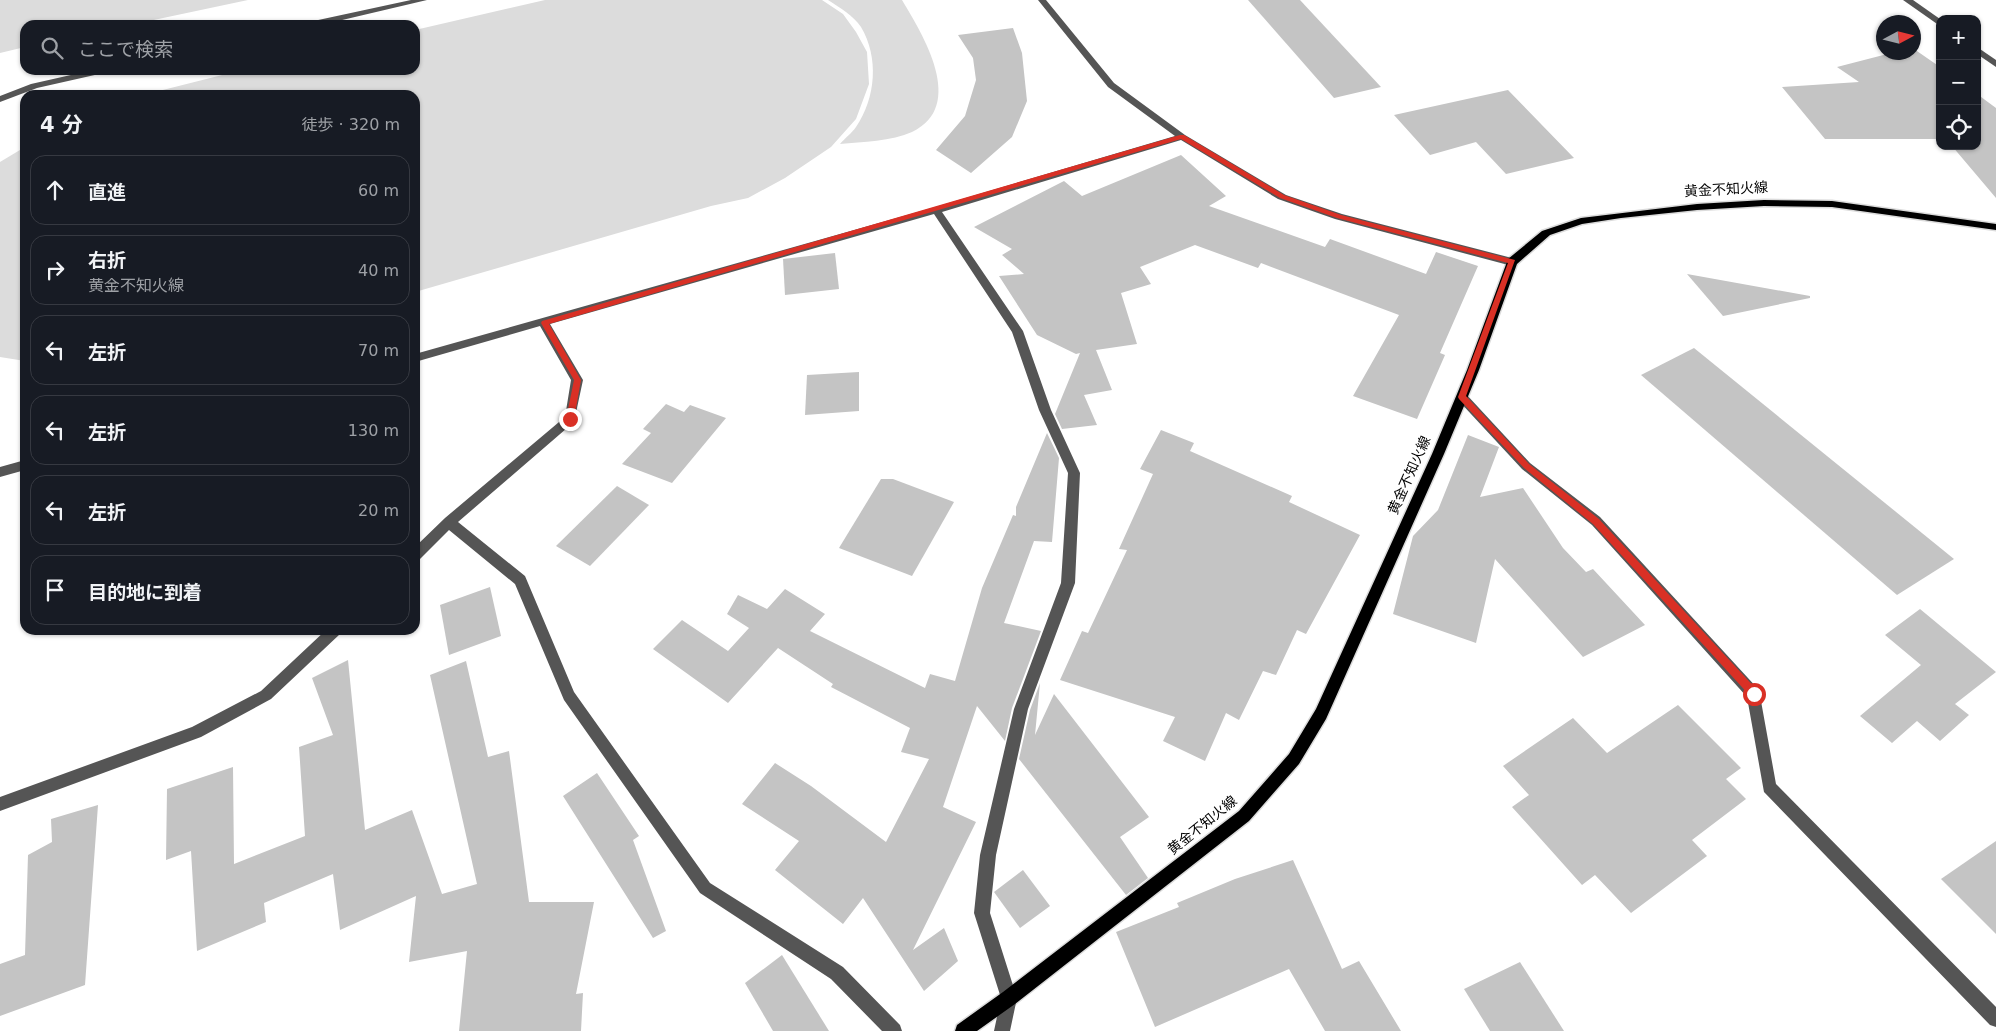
<!DOCTYPE html>
<html lang="ja">
<head>
<meta charset="utf-8">
<style>
	:root { --surface:#171b24; --page:#242831; --text:#f1f3f6; --muted:#9ea1a6; --line:#363941 }
	body { margin:0; font-family:"DejaVu Sans","Noto Sans JP",sans-serif; background:var(--page); color:var(--text) }
	.controls { position:absolute; right:15px; top:15px; display:grid; overflow:hidden; border-radius:10px; box-shadow:0 1px 4px #0004 }
	.controls button { width:45px; height:45px; display:grid; place-items:center; padding:0; border:0; border-bottom:1px solid var(--line); background:var(--surface); color:var(--text); font:25px sans-serif }
	.compass { position:absolute; left:1876px; top:15px; width:45px; height:45px; border-radius:50%; background:var(--surface); box-shadow:0 1px 4px #0004; rotate:83deg }
	.stop { position:absolute; width:15px; height:15px; margin:-11px; border:4px solid #d93025; border-radius:50%; background:#fff }
	.stop.end { background:#d93025; border-color:#fff; box-shadow:0 1px 5px #0008 }
	.list { margin:0; padding:0; list-style:none }
	h2 { display:flex; justify-content:space-between; align-items:center; height:65px; margin:0; padding:0 20px; font-size:21px }
	h2 small { font-size:16px; font-weight:400; color:var(--muted) }
	.list li { display:grid; grid-template-columns:32px 1fr auto; gap:15px; align-items:center; box-sizing:border-box; height:70px; margin:0 10px 10px; padding:0 10px; border:1px solid var(--line); border-radius:15px }
	.list b { display:block; font-size:19px; white-space:nowrap }
	.list p { margin:0; font-size:16px; white-space:nowrap; color:var(--muted) }
	.list em { font-size:16px; font-style:normal; color:var(--muted) }
	.icon { flex:none; width:28px; height:28px; fill:none; stroke:currentColor; stroke-width:2; stroke-linecap:round; stroke-linejoin:round }
	.map { position:relative; flex:none; width:1996px; height:1031px; overflow:hidden }
	.search { position:absolute; background:var(--surface); box-shadow:0 1px 4px #0004; left:20px; top:20px; width:400px; height:55px; display:flex; align-items:center; gap:12px; box-sizing:border-box; padding:0 18px; border-radius:15px; color:var(--muted); font-size:19px }
	.panel { position:absolute; background:var(--surface); box-shadow:0 1px 4px #0004; left:20px; top:90px; width:400px; height:545px; border-radius:15px }
	.map>svg:first-child { display:block }
	.green { fill:#dcdcdc }
	.building { fill:#c4c4c4 }
	.lines { fill:none; stroke-linecap:round; stroke-linejoin:round }
	.major-casing { stroke:#dbdbdb; stroke-width:3 }
	.minor { fill:#555; fill-rule:evenodd }
	.major { fill:#000; fill-rule:evenodd }
	.route { fill:#d93025 }
	.labels { text-anchor:middle; stroke-width:4; stroke-linejoin:round; paint-order:stroke }
	.street-label { font-size:14px; fill:#000; stroke:#fff }
</style>
</head>
<body>
<div class="map">
<svg width="1996" height="1031" viewBox="0 0 1996 1031">
	<rect width="100%" height="100%" fill="#fff"/>
	<!-- green -->
	<g class="green">
		<path d="M 0,0 L 248,0 L 130,25 L 25,25 L 25,47 L 0,53 Z"/>
		<path d="M 545,0 L 822,0 L 843,14 L 856,32 L 867,52 L 869,84 L 856,119 L 831,147 L 785,178 L 748,198 L 711,206 L 415,292 L 415,95 L 143,95 L 242,70 L 415,70 L 415,30 Z"/>
		<path d="M 828,0 L 902,0 C 923,35 967,106 912,132 C 892,141 862,142 840,144 C 845,138 852,133 856,127 C 876,98 879,57 861,27 C 854,16 839,7 828,0 Z"/>
		<path d="M 25,147 L 25,361 L 0,357 L 0,162 Z"/>
	</g>
	<!-- building -->
	<g class="building">
		<path d="M 1248,0 L 1300,0 L 1381,87 L 1334,98 Z"/>
		<path d="M 1013,28 L 1022,53 L 1027,101 L 1012,137 L 971,173 L 936,150 L 965,116 L 976,80 L 973,58 L 958,35 Z"/>
		<path d="M 1914,49 L 1940,67 L 1940,139 L 1825,139 L 1782,87 L 1859,82 L 1837,67 L 1895,52 L 1914,52 Z"/>
		<path d="M 1508,90 L 1574,158 L 1506,174 L 1476,142 L 1430,155 L 1394,115 Z"/>
		<path d="M 1977,94 L 1996,108 L 1996,198 L 1952,146 L 1977,146 Z"/>
		<path d="M 1181,155 L 1226,196 L 1209,206 L 1325,247 L 1330,239 L 1426,274 L 1436,252 L 1478,266 L 1440,353 L 1445,355 L 1417,419 L 1353,396 L 1399,315 L 1261,263 L 1258,268 L 1195,245 L 1140,267 L 1151,284 L 1121,293 L 1137,344 L 1096,350 L 1112,390 L 1084,395 L 1097,425 L 1062,429 L 1055,414 L 1080,353 L 1076,354 L 1037,335 L 999,276 L 1024,274 L 1002,255 L 1012,249 L 974,227 L 1064,181 L 1082,196 Z"/>
		<path d="M 835,253 L 839,289 L 785,295 L 783,259 Z"/>
		<path d="M 1687,274 L 1810,296 L 1810,298 L 1723,316 Z"/>
		<path d="M 1694,348 L 1954,559 L 1897,595 L 1641,375 Z"/>
		<path d="M 859,372 L 859,411 L 805,415 L 807,375 Z"/>
		<path d="M 666,404 L 684,412 L 690,405 L 726,418 L 672,483 L 622,464 L 651,433 L 643,429 Z"/>
		<path d="M 1161,430 L 1194,443 L 1190,451 L 1292,496 L 1289,502 L 1360,535 L 1306,634 L 1297,630 L 1276,675 L 1263,671 L 1239,720 L 1226,713 L 1205,761 L 1163,741 L 1175,717 L 1060,680 L 1082,631 L 1088,633 L 1127,550 L 1119,549 L 1153,474 L 1140,469 Z"/>
		<path d="M 1047,433 L 1059,458 L 1052,542 L 1034,541 L 1004,623 L 1041,631 L 1012,708 L 1005,741 L 977,706 L 943,807 L 976,822 L 913,950 L 944,928 L 958,961 L 924,991 L 863,898 L 843,924 L 775,870 L 799,841 L 742,804 L 775,763 L 811,786 L 886,842 L 929,759 L 901,752 L 910,728 L 831,687 L 833,684 L 778,648 L 728,703 L 653,649 L 682,620 L 728,651 L 749,628 L 727,614 L 738,595 L 767,609 L 785,589 L 825,614 L 810,631 L 925,688 L 930,674 L 955,681 L 982,588 L 1013,515 L 1016,516 L 1016,507 Z"/>
		<path d="M 1468,435 L 1499,447 L 1480,497 L 1523,488 L 1563,548 L 1586,572 L 1593,569 L 1645,625 L 1583,657 L 1495,559 L 1476,643 L 1393,614 L 1413,536 L 1438,510 Z"/>
		<path d="M 881,479 L 893,479 L 954,502 L 912,576 L 839,548 Z"/>
		<path d="M 617,486 L 649,505 L 590,566 L 556,546 Z"/>
		<path d="M 490,587 L 501,636 L 449,655 L 440,605 Z"/>
		<path d="M 1920,609 L 1996,672 L 1955,704 L 1969,715 L 1940,741 L 1917,721 L 1892,743 L 1860,716 L 1921,665 L 1885,635 Z"/>
		<path d="M 348,660 L 365,830 L 412,810 L 442,894 L 477,884 L 430,675 L 466,661 L 488,757 L 509,751 L 529,902 L 594,902 L 576,994 L 583,993 L 581,1031 L 459,1031 L 467,951 L 409,962 L 416,896 L 340,930 L 333,874 L 264,903 L 266,922 L 197,951 L 191,851 L 166,860 L 167,789 L 233,767 L 234,864 L 305,836 L 299,747 L 333,735 L 312,678 Z"/>
		<path d="M 1040,683 L 1035,735 L 1054,694 L 1149,817 L 1120,837 L 1148,878 L 1126,895 L 1019,759 L 1030,710 Z"/>
		<path d="M 1678,705 L 1741,768 L 1726,779 L 1746,799 L 1692,840 L 1707,856 L 1631,913 L 1595,875 L 1582,885 L 1512,807 L 1529,795 L 1503,766 L 1573,718 L 1607,753 Z"/>
		<path d="M 597,773 L 639,836 L 633,840 L 666,931 L 653,938 L 563,796 Z"/>
		<path d="M 98,805 L 85,985 L 0,1016 L 0,964 L 25,955 L 28,855 L 52,842 L 51,819 Z"/>
		<path d="M 1996,841 L 1996,934 L 1941,879 Z"/>
		<path d="M 1293,860 L 1342,969 L 1359,961 L 1401,1031 L 1325,1031 L 1289,969 L 1155,1027 L 1116,932 L 1179,907 L 1177,903 L 1235,879 Z"/>
		<path d="M 1023,870 L 1050,906 L 1020,928 L 994,892 Z"/>
		<path d="M 782,955 L 829,1031 L 773,1031 L 745,983 Z"/>
		<path d="M 1520,962 L 1564,1031 L 1490,1031 L 1464,989 Z"/>
	</g>
	<g class="lines">
		<defs>
			<path id="major" d="M 1764,200 L 1832,201 L 1996,224 L 1996,230 L 1832,207 L 1764,206 L 1697,210 L 1621,218 L 1582,224 L 1550,235 L 1517,264 L 1479,370 L 1444,454 L 1326,719 L 1299,764 L 1249,821 L 1015,1004 L 977,1031 L 955,1031 L 957,1025 L 1003,992 L 1239,811 L 1289,754 L 1316,709 L 1432,454 L 1467,370 L 1508,259 L 1542,231 L 1581,218 L 1697,204 Z"/>
		</defs>
		<!-- major casing -->
		<use href="#major" class="major-casing"/>
		<!-- minor -->
		<g class="minor">
			<path d="M 411,0 L 427,0 L 321,25 L 305,25 L 309,22 Z"/>
			<path d="M 1038,0 L 1046,0 L 1114,83 L 1185,135 L 1286,195 L 1342,214 L 1512,258 L 1517,262 L 1512,266 L 1335,219 L 1278,199 L 1181,140 L 942,212 L 1023,331 L 1051,410 L 1080,473 L 1075,583 L 1028,709 L 996,855 L 990,913 L 1017,998 L 1010,1031 L 994,1031 L 1001,998 L 974,913 L 980,855 L 1014,709 L 1061,583 L 1068,473 L 1039,410 L 1012,332 L 934,214 L 550,324 L 583,380 L 574,422 L 458,522 L 525,576 L 574,692 L 710,883 L 843,967 L 900,1025 L 902,1031 L 882,1031 L 831,979 L 700,893 L 564,700 L 515,584 L 449,530 L 420,559 L 415,560 L 415,547 L 445,518 L 565,417 L 571,380 L 540,326 L 415,362 L 415,354 L 932,208 L 1175,136 L 1108,87 Z"/>
			<path d="M 1903,0 L 1913,0 L 1940,19 L 1940,26 Z"/>
			<path d="M 1977,47 L 1996,60 L 1996,67 L 1977,54 Z"/>
			<path d="M 93,70 L 109,70 L 108,72 L 37,88 L 0,102 L 0,96 L 31,84 Z"/>
			<path d="M 1462,393 L 1466,394 L 1530,463 L 1600,517 L 1759,690 L 1776,784 L 1996,1007 L 1996,1027 L 1990,1025 L 1764,792 L 1747,697 L 1592,525 L 1522,469 L 1458,400 L 1456,397 Z"/>
			<path d="M 25,460 L 25,470 L 0,477 L 0,467 Z"/>
			<path d="M 326,630 L 342,630 L 340,634 L 271,699 L 201,737 L 0,811 L 0,797 L 192,727 L 261,691 Z"/>
		</g>
		<!-- major -->
		<use href="#major" class="major"/>
	</g>
	<!-- route -->
	<path class="route" d="M 1180,135 L 1184,135 L 1284,195 L 1341,215 L 1515,260 L 1466,396 L 1529,464 L 1599,519 L 1758,691 L 1758,697 L 1751,697 L 1593,524 L 1524,468 L 1459,399 L 1458,397 L 1508,263 L 1337,218 L 1280,198 L 1181,139 L 549,324 L 581,380 L 574,419 L 570,422 L 566,419 L 574,380 L 541,323 L 542,321 Z"/>
	<g class="labels">
		<!-- street labels -->
		<g class="street-label">
			<text transform="translate(1726 189) rotate(-3)" y="5">黄金不知火線</text>
			<text transform="translate(1409 475) rotate(-66)" y="5">黄金不知火線</text>
			<text transform="translate(1202 825) rotate(-39)" y="5">黄金不知火線</text>
		</g>
	</g>
</svg>
<div class="controls">
<button>+</button>
<button>−</button>
<button><svg class="icon" aria-label="locate" viewBox="0 0 24 24"><circle cx="12" cy="12" r="6"/><path d="M12 2v4M12 18v4M2 12h4M18 12h4"/></svg></button>
</div>
<svg class="compass" viewBox="-18 -18 36 36"><path d="M0-13l5 13h-10z" fill="#e53935"/><path d="M0 13l5-13h-10z" fill="#9ea1a6"/></svg>
<div class="stop" style="left:1754px;top:694px"></div>
<div class="stop end" style="left:570px;top:419px"></div>
<div class="search"><svg class="icon" aria-label="search" viewBox="0 0 24 24"><circle cx="10" cy="10" r="6"/><path d="M15 15l6 6"/></svg>ここで検索</div>
<section class="panel">
<h2>4 分<small>徒歩 · 320 m</small></h2>
<ul class="list">
<li><svg class="icon" aria-label="ahead" viewBox="0 0 24 24"><path d="M12 20V5M6 11l6-6 6 6"/></svg><div><b>直進</b></div><em>60 m</em></li>
<li><svg class="icon" aria-label="right" viewBox="0 0 24 24"><path d="M7 20v-9h11M14 6l5 5-5 5"/></svg><div><b>右折</b><p>黄金不知火線</p></div><em>40 m</em></li>
<li><svg class="icon" aria-label="left" viewBox="0 0 24 24"><path d="M17 20v-9H6M10 6l-5 5 5 5"/></svg><div><b>左折</b></div><em>70 m</em></li>
<li><svg class="icon" aria-label="left" viewBox="0 0 24 24"><path d="M17 20v-9H6M10 6l-5 5 5 5"/></svg><div><b>左折</b></div><em>130 m</em></li>
<li><svg class="icon" aria-label="left" viewBox="0 0 24 24"><path d="M17 20v-9H6M10 6l-5 5 5 5"/></svg><div><b>左折</b></div><em>20 m</em></li>
<li><svg class="icon" aria-label="arrive" viewBox="0 0 24 24"><path d="M6 21V4h12l-3 4 3 4H6"/></svg><div><b>目的地に到着</b></div></li>
</ul>
</section>
</div>
</body>
</html>
